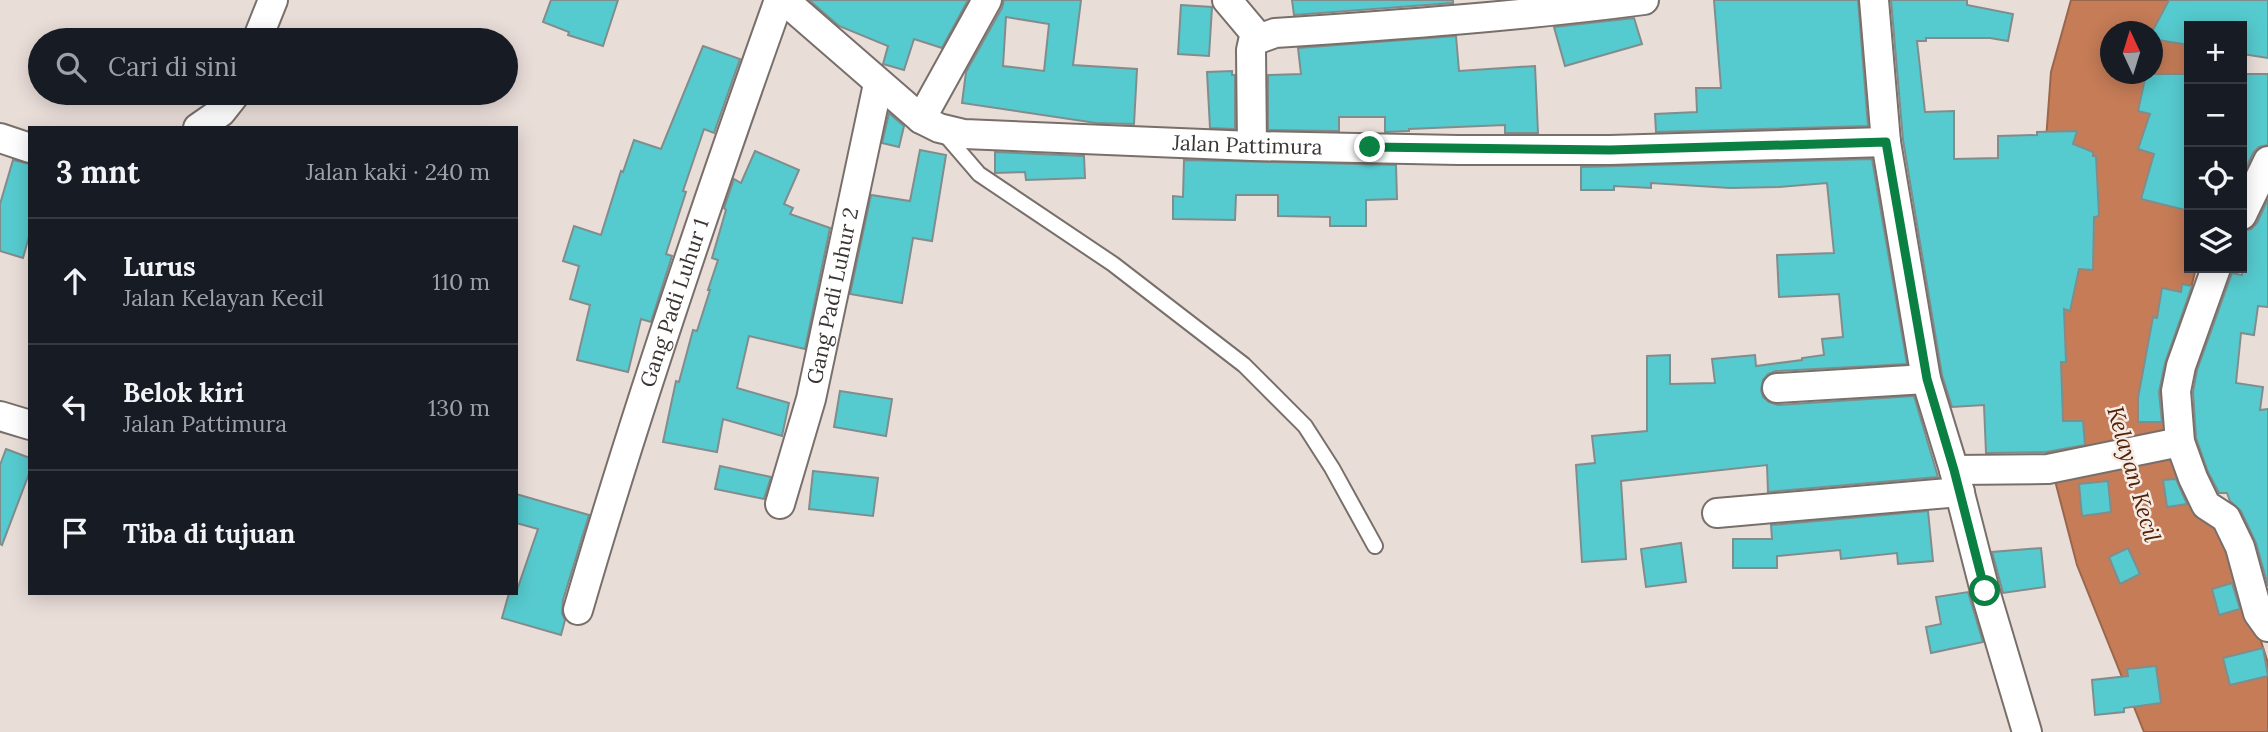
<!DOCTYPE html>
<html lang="id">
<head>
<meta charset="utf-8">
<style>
	:root { --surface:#171b24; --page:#20242c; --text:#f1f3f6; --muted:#9ea1a6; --line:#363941 }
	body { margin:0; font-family:Lora,serif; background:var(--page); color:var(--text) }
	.controls { position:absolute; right:21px; top:21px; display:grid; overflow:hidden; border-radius:0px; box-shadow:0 4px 18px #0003 }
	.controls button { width:63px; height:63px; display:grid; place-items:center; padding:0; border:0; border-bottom:2px solid var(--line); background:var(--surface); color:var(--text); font:35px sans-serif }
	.compass { position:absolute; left:2100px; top:21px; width:63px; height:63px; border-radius:50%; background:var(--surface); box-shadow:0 4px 18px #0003; rotate:356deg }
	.stop { position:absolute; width:21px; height:21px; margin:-16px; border:5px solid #0b8043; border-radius:50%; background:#fff }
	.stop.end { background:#0b8043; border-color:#fff; box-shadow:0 2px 7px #0008 }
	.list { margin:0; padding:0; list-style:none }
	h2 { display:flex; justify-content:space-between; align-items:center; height:91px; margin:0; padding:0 28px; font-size:30px }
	h2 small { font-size:23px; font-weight:400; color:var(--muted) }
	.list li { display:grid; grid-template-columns:46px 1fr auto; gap:21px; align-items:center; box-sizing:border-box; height:126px; padding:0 28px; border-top:2px solid var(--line) }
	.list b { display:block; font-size:26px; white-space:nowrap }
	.list p { margin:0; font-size:23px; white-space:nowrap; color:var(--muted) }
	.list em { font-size:23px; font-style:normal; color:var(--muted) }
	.icon { flex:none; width:38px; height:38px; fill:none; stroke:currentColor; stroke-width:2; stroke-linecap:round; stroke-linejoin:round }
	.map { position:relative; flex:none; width:2268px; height:732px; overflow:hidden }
	.search { position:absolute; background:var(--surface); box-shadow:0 4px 18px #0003; left:28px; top:28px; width:490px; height:77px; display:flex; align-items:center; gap:18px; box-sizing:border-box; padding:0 24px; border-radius:38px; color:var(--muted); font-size:26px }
	.panel { position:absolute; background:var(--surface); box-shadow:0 4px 18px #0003; left:28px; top:126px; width:490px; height:469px; border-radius:0px }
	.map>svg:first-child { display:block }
	.water { fill:#c57c57; stroke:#9b674c; stroke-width:2; fill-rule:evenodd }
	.building { fill:#56cbcf; stroke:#808d8d; stroke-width:2; fill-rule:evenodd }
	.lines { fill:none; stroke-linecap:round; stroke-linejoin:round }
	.lane-casing { stroke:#796f6a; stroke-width:18 }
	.street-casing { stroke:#796f6a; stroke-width:32 }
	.lane { stroke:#fff; stroke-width:14 }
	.street { stroke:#fff; stroke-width:28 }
	.route { stroke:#0b8043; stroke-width:9 }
	.labels { text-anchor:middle; stroke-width:5; stroke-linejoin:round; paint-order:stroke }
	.street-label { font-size:21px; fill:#3a3533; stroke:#f7ebe5 }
	.water-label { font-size:23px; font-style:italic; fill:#512205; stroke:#f7ebe5 }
</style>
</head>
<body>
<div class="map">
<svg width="2268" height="732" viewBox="0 0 2268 732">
	<rect width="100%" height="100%" fill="#e9ddd8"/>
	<!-- water -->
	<path class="water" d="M 2071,0 L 2254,0 L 2242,31 L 2242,26 L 2189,26 L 2189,268 L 2196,268 L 2171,368 L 2167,435 L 2228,538 L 2268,663 L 2268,732 L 2144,732 L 2077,565 L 2034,400 L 2039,236 L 2051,72 ZM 2110,32 L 2152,32 L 2152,74 L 2110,74 Z"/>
	<!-- building -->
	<g class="building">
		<path d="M 551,0 L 618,0 L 603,46 L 568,35 L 569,32 L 543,22 Z"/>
		<path d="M 809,0 L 968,0 L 942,48 L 914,39 L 904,70 L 883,64 L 888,46 L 839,26 Z"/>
		<path d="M 1004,0 L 1081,0 L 1073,65 L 1137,69 L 1134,124 L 1096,123 L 962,103 L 966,72 L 1002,8 ZM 1006,17 L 1049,24 L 1044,71 L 1003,66 Z"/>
		<path d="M 1292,0 L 1453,0 L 1453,3 L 1294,15 Z"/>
		<path d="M 1714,0 L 1858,0 L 1868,126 L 1656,132 L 1655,114 L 1697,112 L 1696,88 L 1721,88 Z"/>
		<path d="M 1891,0 L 1967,0 L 1967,5 L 2013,14 L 2008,41 L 1990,38 L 1926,38 L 1926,41 L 1917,41 L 1925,112 L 1954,111 L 1954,159 L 1998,158 L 1998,136 L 2037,135 L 2037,132 L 2077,131 L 2073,144 L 2093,152 L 2093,156 L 2096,156 L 2099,216 L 2094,217 L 2093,270 L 2079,269 L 2070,311 L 2064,309 L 2066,362 L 2061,362 L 2063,421 L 2083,421 L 2085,445 L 2046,452 L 1986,453 L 1984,405 L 1952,407 L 1942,375 L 1903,140 Z"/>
		<path d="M 2169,0 L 2268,0 L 2268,58 L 2242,54 L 2242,26 L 2189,26 L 2189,45 L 2152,39 L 2152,32 Z"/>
		<path d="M 1181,5 L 1212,7 L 1209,56 L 1178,54 Z"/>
		<path d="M 1634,18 L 1642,44 L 1565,66 L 1554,27 Z"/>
		<path d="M 1456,36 L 1459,71 L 1535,66 L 1538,133 L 1505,133 L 1505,125 L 1409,129 L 1409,131 L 1385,132 L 1385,117 L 1339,117 L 1339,131 L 1268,130 L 1268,75 L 1301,74 L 1298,48 Z"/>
		<path d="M 703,46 L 740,59 L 714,133 L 704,129 L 683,191 L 686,192 L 666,254 L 672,256 L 651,322 L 641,319 L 628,372 L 577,360 L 590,305 L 570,299 L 579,266 L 563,261 L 574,226 L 601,235 L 621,171 L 623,172 L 634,140 L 661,149 Z"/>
		<path d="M 1232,71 L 1232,75 L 1235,75 L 1235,129 L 1210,128 L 1207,72 Z"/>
		<path d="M 2146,74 L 2189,74 L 2189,211 L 2141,199 L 2154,154 L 2138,149 L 2150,114 L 2138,111 Z"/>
		<path d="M 2242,74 L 2268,74 L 2268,145 L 2259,147 L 2253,153 L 2242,177 Z"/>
		<path d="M 889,113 L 904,126 L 899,147 L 882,143 Z"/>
		<path d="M 920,150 L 946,155 L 932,241 L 913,238 L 902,303 L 850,294 L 871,195 L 910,201 Z"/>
		<path d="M 755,151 L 799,170 L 784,204 L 793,208 L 790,214 L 830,228 L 805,349 L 749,336 L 737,388 L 789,403 L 782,436 L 723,419 L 717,452 L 663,442 L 676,381 L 679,382 L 693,330 L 697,331 L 710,290 L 708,290 L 718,260 L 712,258 L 726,210 L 724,208 L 734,179 L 741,183 Z"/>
		<path d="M 995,152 L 1084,156 L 1085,178 L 1026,180 L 1025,172 L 995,173 Z"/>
		<path d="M 1872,159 L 1907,364 L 1776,371 L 1768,374 L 1763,380 L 1761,390 L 1763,397 L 1769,402 L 1778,405 L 1914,396 L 1938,477 L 1768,492 L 1767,465 L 1621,481 L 1626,559 L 1582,562 L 1576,465 L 1595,463 L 1592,436 L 1647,431 L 1647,356 L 1670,355 L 1670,384 L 1715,383 L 1712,359 L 1755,355 L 1756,366 L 1802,360 L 1802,358 L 1824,355 L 1822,339 L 1843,337 L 1839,294 L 1779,297 L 1777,255 L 1834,253 L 1827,183 L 1779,187 L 1730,188 L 1651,183 L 1651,188 L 1614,186 L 1614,190 L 1581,190 L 1581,167 Z"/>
		<path d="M 13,160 L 30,164 L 30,233 L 23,258 L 0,251 L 0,204 Z"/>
		<path d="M 1184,160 L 1396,165 L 1397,199 L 1366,200 L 1366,226 L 1330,226 L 1330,217 L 1278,216 L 1278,195 L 1236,195 L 1235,220 L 1173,219 L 1173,196 L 1183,197 Z"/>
		<path d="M 2268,199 L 2268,307 L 2258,306 L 2254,335 L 2241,333 L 2236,383 L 2263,387 L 2260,410 L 2268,409 L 2268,586 L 2256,543 L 2241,511 L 2230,501 L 2227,493 L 2219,493 L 2208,472 L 2196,438 L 2193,392 L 2197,370 L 2232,273 L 2242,275 L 2242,231 L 2251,229 L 2257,223 Z"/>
		<path d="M 2182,284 L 2192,286 L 2165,363 L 2159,392 L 2162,422 L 2138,422 L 2138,398 L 2153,317 L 2157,318 L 2162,288 L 2181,292 Z"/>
		<path d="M 840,391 L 892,399 L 886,436 L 834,427 Z"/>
		<path d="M 6,449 L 30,458 L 30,471 L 2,545 L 0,544 L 0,465 Z"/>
		<path d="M 720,466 L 771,477 L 764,499 L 715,489 Z"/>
		<path d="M 813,471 L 878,478 L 873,516 L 809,509 Z"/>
		<path d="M 2176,479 L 2187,504 L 2167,507 L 2163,480 Z"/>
		<path d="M 2108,481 L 2111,512 L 2082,516 L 2079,484 Z"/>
		<path d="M 516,494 L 589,515 L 563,600 L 562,613 L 565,620 L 561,635 L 502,618 L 509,593 L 516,593 L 538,529 L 516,523 Z"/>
		<path d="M 1928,511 L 1933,561 L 1898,564 L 1897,553 L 1841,559 L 1840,550 L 1777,556 L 1777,568 L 1733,568 L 1733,539 L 1772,539 L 1771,525 Z"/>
		<path d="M 1681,543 L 1686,582 L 1646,587 L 1641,549 Z"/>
		<path d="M 2041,548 L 2045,587 L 2003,593 L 1992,552 Z"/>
		<path d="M 2128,548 L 2140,574 L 2120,584 L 2109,557 Z"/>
		<path d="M 2232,583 L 2240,609 L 2219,615 L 2212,589 Z"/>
		<path d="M 1968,592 L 1983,642 L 1931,653 L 1926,627 L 1941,624 L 1936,597 Z"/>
		<path d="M 2263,648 L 2268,676 L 2230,685 L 2223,658 Z"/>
		<path d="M 2156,666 L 2161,703 L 2124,708 L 2124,712 L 2095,715 L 2092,680 L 2128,676 L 2127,669 Z"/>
	</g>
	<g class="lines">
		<defs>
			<path id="lane" d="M 942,131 L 979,174 L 1113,264 L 1244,365 L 1305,426 L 1332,468 L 1375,546"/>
			<g id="street">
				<path id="s1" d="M 784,0 L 921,119 L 939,128 L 964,134 L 1252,146 L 1458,150 L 1610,150 L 1886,142"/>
				<path d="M 1227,0 L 1259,38"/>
				<path d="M 1874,0 L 1886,142 L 1926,379 L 1954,470 L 1985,591 L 2027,732"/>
				<path d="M 257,40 L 273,0"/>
				<path d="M 921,119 L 987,0"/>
				<path d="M 198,128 L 221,112 L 236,93"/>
				<path d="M 0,138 L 30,148"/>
				<path d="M 1252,146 L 1251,50 L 1253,41 L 1275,33 C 1398,25 1521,16 1644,0"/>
				<path d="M 2242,215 L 2268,161"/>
				<path d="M 2216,268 L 2181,366 L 2176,391 L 2180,442 L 2193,478 L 2206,505 L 2226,518 L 2240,547 L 2258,613 L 2268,627"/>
				<path d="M 1777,388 L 1926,379"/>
				<path d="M 0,416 L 30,425"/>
				<path d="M 1954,470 L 2048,469 L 2180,442"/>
				<path id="s2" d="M 780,504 L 811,399 L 878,84"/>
				<path d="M 1717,513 L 1960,492"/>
				<path id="s3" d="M 578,610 C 638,404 707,202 779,0"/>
			</g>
		</defs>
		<!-- lane casing -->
		<use href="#lane" class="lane-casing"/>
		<!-- street casing -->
		<use href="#street" class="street-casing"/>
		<!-- lane -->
		<use href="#lane" class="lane"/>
		<!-- street -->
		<use href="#street" class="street"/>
	</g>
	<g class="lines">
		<!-- route -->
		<path class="route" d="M 1370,147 L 1610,150 L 1886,142 L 1927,379 L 1954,470 L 1985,591"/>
	</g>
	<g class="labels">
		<!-- street labels -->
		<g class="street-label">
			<text dy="7" stroke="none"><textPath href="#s1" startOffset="511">Jalan Pattimura</textPath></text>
			<text dy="7" stroke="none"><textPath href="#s2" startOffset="215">Gang Padi Luhur 2</textPath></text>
			<text dy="7" stroke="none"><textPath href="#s3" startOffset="322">Gang Padi Luhur 1</textPath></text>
		</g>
		<!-- water labels -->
		<g class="water-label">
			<text transform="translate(2134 474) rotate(74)" y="8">Kelayan Kecil</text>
		</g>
	</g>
</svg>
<div class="controls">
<button>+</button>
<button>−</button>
<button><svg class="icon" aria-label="locate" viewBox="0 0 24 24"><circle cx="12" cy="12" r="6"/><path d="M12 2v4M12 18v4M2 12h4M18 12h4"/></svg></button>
<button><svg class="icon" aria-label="layers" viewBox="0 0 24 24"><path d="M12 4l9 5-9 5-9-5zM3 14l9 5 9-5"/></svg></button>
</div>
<svg class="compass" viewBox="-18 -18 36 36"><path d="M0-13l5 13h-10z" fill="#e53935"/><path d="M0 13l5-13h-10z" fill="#9ea1a6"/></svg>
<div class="stop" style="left:1985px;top:591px"></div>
<div class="stop end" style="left:1370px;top:147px"></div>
<div class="search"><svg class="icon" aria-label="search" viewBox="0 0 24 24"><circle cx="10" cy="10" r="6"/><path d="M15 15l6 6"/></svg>Cari di sini</div>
<section class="panel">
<h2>3 mnt<small>Jalan kaki · 240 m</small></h2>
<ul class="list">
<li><svg class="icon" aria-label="ahead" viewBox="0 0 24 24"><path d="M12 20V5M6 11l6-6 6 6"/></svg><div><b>Lurus</b><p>Jalan Kelayan Kecil</p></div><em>110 m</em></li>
<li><svg class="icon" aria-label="left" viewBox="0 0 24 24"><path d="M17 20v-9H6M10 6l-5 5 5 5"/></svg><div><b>Belok kiri</b><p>Jalan Pattimura</p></div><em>130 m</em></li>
<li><svg class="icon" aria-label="arrive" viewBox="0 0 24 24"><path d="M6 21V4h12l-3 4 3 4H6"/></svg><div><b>Tiba di tujuan</b></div></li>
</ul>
</section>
</div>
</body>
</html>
